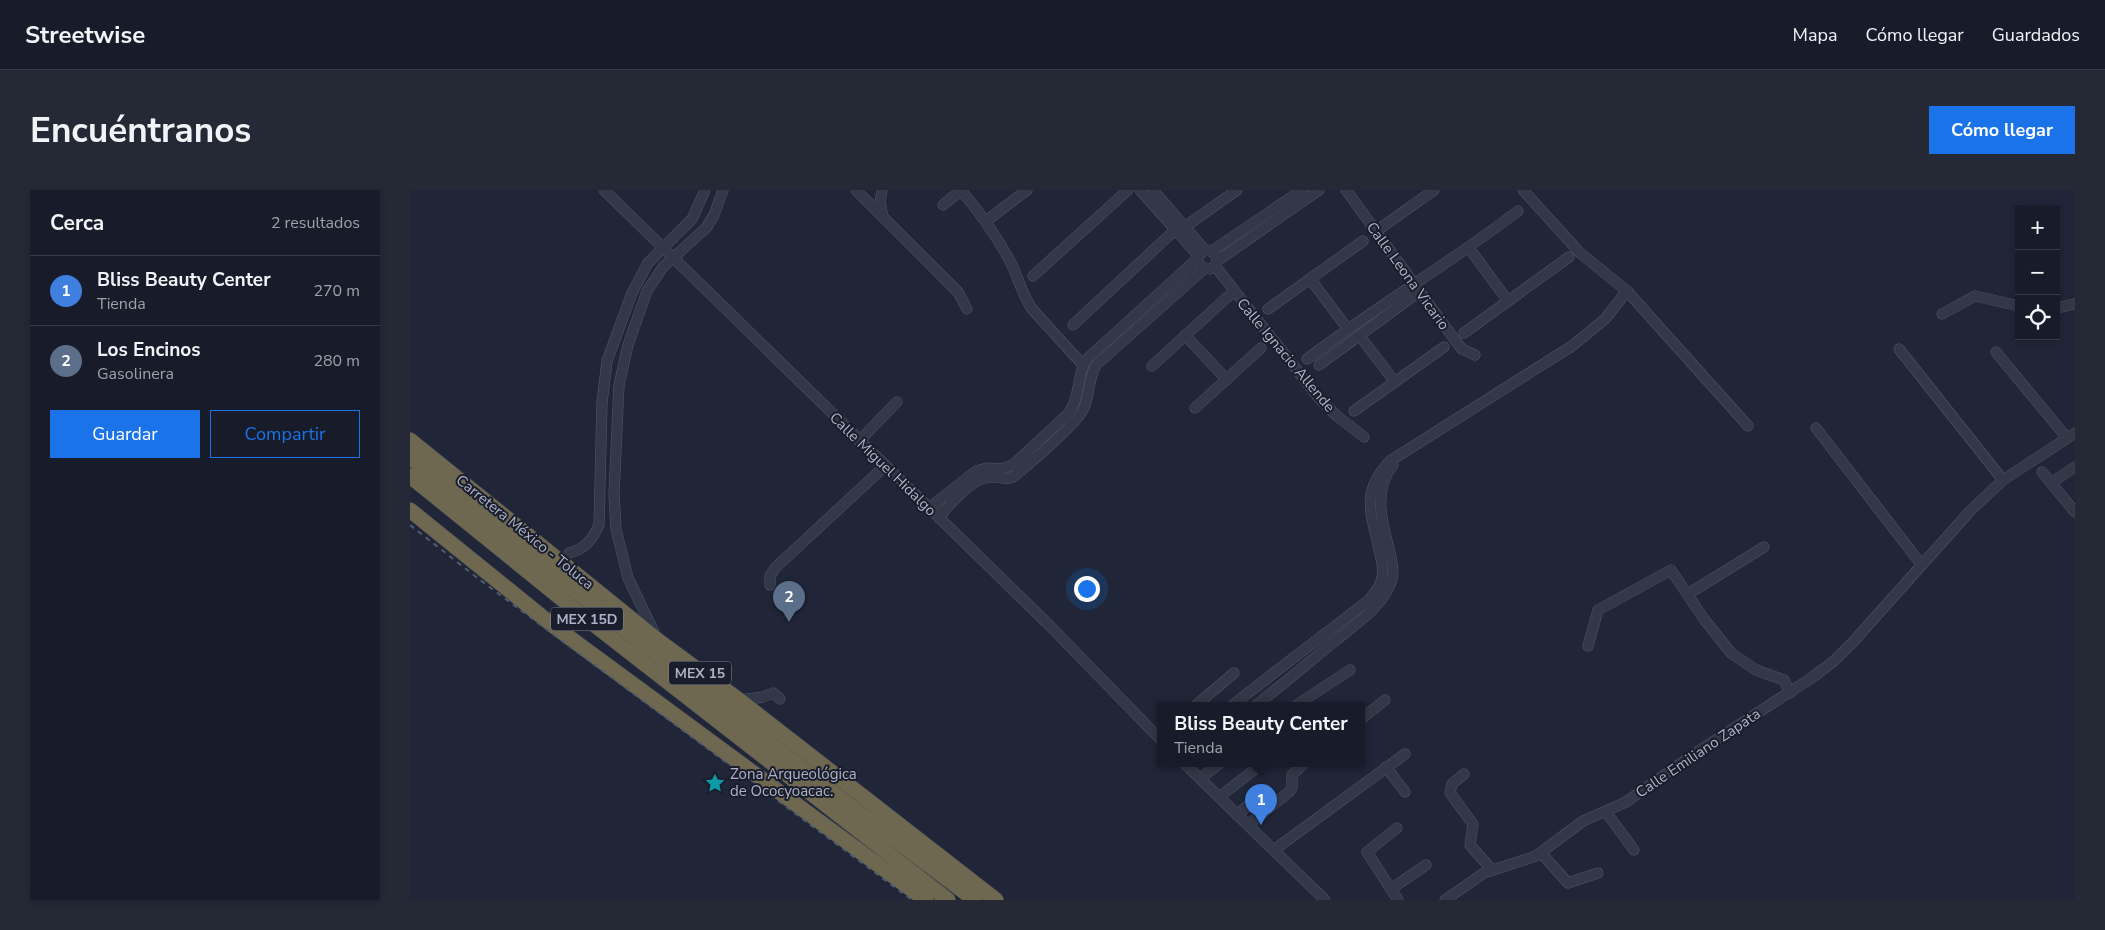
<!DOCTYPE html>
<html lang="es">
<head>
<meta charset="utf-8">
<style>
	:root { --surface:#181c2a; --page:#252936; --text:#f1f3f6; --muted:#9fa1a8; --line:#363a47; --accent:#1a73e8 }
	body { margin:0; font-family:"Nunito Sans",sans-serif; background:var(--page); color:var(--text) }
	.controls { position:absolute; right:15px; top:15px; display:grid; overflow:hidden; border-radius:0px; box-shadow:0 2px 8px #0003 }
	.controls button { width:45px; height:45px; display:grid; place-items:center; padding:0; border:0; border-bottom:1px solid var(--line); background:var(--surface); color:var(--text); font:25px sans-serif }
	.you { position:absolute; left:676px; top:398px; width:18px; height:18px; margin:-12px; border:4px solid #fff; border-radius:50%; background:#1a73e8; box-shadow:0 0 0 8px #1a73e833 }
	.badge { display:grid; place-items:center; width:32px; height:32px; border-radius:50%; background:var(--accent); color:#fff; font-size:16px; font-weight:700 }
	.pin { position:absolute; translate:-50% -41px; filter:drop-shadow(0 1px 2px #0008) }
	.pin::after { content:''; position:absolute; top:26px; width:18px; height:15px; background:inherit; clip-path:polygon(0 0,100% 0,50% 100%) }
	.popup { position:absolute; left:747px; top:512px; width:208px; height:65px; box-sizing:border-box; display:grid; place-content:center; border-radius:0px; background:var(--surface); filter:drop-shadow(0 1px 4px #0005); font-size:16px; white-space:nowrap; color:var(--muted) }
	.popup b { font-size:19px; color:var(--text) }
	.popup::after { content:''; position:absolute; left:50%; top:100%; margin-left:-10px; border:10px solid transparent; border-top-color:var(--surface) }
	.list { margin:0; padding:0; list-style:none }
	h2 { display:flex; justify-content:space-between; align-items:center; height:65px; margin:0; padding:0 20px; font-size:21px }
	h2 small { font-size:16px; font-weight:400; color:var(--muted) }
	.list li { display:grid; grid-template-columns:32px 1fr auto; gap:15px; align-items:center; box-sizing:border-box; height:70px; padding:0 20px; border-top:1px solid var(--line) }
	.list b { display:block; font-size:19px; white-space:nowrap }
	.list p { margin:0; font-size:16px; white-space:nowrap; color:var(--muted) }
	.list em { font-size:16px; font-style:normal; color:var(--muted) }
	.actions { display:flex; gap:10px; padding:15px 20px }
	.actions a { flex:1; padding:11px 0; border:1px solid var(--accent); border-radius:0px; text-align:center; font-size:18px; color:var(--accent) }
	.actions .main { background:var(--accent); color:#fff }
	.icon { flex:none; width:28px; height:28px; fill:none; stroke:currentColor; stroke-width:2; stroke-linecap:round; stroke-linejoin:round }
	.map { position:relative; flex:none; width:1665px; height:710px; overflow:hidden; border-radius:0px }
	header { display:flex; align-items:center; gap:30px; box-sizing:border-box; height:70px; padding:0 25px; background:var(--surface); border-bottom:1px solid var(--line) }
	header strong { font-size:24px }
	nav { display:flex; gap:28px; margin-inline-start:auto; font-size:18px }
	.intro { display:flex; align-items:center; justify-content:space-between; box-sizing:border-box; height:120px; padding:0 30px }
	h1 { margin:0; font-size:35px }
	.button { padding:12px 22px; border-radius:0px; background:var(--accent); color:#fff; font-size:18px; font-weight:700 }
	main { display:flex; gap:30px; padding:0 30px }
	aside { flex:1; background:var(--surface); border-radius:0px; box-shadow:0 2px 8px #0003 }
	.map>svg:first-child { display:block }
	.lines { fill:none; stroke-linecap:round; stroke-linejoin:round }
	.minor-casing { stroke:#515566; stroke-width:11 }
	.highway-casing { stroke:#3e4253; stroke-width:16 }
	.minor { stroke:#333848; stroke-width:10 }
	.highway { stroke:#6e6850; stroke-width:15 }
	.rail { stroke:#555b6f; stroke-width:2; stroke-dasharray:5 5; stroke-linecap:butt }
	.labels { text-anchor:middle; stroke-width:4; stroke-linejoin:round; paint-order:stroke }
	.shield { fill:#191d2c; stroke:#818597; stroke-width:1 }
	.shield-label { font-size:14px; font-weight:bold; fill:#adb2c5 }
	.street-label { font-size:15px; fill:#adb2c5; stroke:#191d2c }
	.poi-label { font-size:15px; fill:#adb2c5; stroke:#191d2c; text-anchor:start }
</style>
</head>
<body>
<header>
<strong>Streetwise</strong>
<nav><a>Mapa</a><a>Cómo llegar</a><a>Guardados</a></nav>
</header>
<div class="intro"><h1>Encuéntranos</h1><a class="button">Cómo llegar</a></div>
<main>
<aside>
<h2>Cerca<small>2 resultados</small></h2>
<ul class="list">
<li><span class="badge" style="background:#3f7fe0">1</span><div><b>Bliss Beauty Center</b><p>Tienda</p></div><em>270 m</em></li>
<li><span class="badge" style="background:#5c6f8a">2</span><div><b>Los Encinos</b><p>Gasolinera</p></div><em>280 m</em></li>
</ul>
<div class="actions"><a class="main">Guardar</a><a>Compartir</a></div>
</aside>
<div class="map">
<svg width="1665" height="710" viewBox="0 0 1665 710">
	<rect width="100%" height="100%" fill="#202638"/>
	<g class="lines">
		<defs>
			<g id="minor">
				<path d="M 194,0 L 640,436 L 751,550"/>
				<path d="M 446,0 L 548,102 L 557,119"/>
				<path d="M 472,0 L 470,13 L 473,27"/>
				<path d="M 551,0 C 571,24 589,49 603,77 C 609,91 613,106 622,119 L 673,175"/>
				<path d="M 730,0 L 788,65"/>
				<path d="M 743,0 L 795,60"/>
				<path d="M 936,0 L 1045,150 L 1052,159 L 1065,165"/>
				<path d="M 1113,0 L 1170,63 L 1217,101 L 1338,236"/>
				<path d="M 533,15 L 551,0"/>
				<path d="M 576,31 L 617,0"/>
				<path d="M 776,36 L 827,0"/>
				<path d="M 965,42 L 1024,0"/>
				<path d="M 1059,58 L 1098,111"/>
				<path d="M 802,61 L 892,0"/>
				<path d="M 807,71 L 806,65 L 799,60 L 791,62 L 787,69 L 791,77 L 800,79 L 805,76 L 807,71 L 909,0"/>
				<path d="M 805,76 L 909,208 L 927,226 L 954,247"/>
				<path d="M 623,86 L 718,0"/>
				<path d="M 901,90 L 937,138"/>
				<path d="M 1646,118 L 1665,114"/>
				<path d="M 858,119 L 953,51"/>
				<path d="M 1532,124 L 1565,106 L 1609,116"/>
				<path d="M 663,135 L 765,40"/>
				<path d="M 1054,143 L 1159,67"/>
				<path d="M 775,145 L 817,190"/>
				<path d="M 949,145 L 985,192"/>
				<path d="M 1489,159 L 1593,290"/>
				<path d="M 1586,162 L 1657,248"/>
				<path d="M 897,169 C 966,117 1040,73 1108,21"/>
				<path d="M 909,175 L 1010,101"/>
				<path d="M 742,176 L 824,101"/>
				<path d="M 785,218 L 851,158"/>
				<path d="M 944,221 L 1034,157"/>
				<path d="M 1406,238 L 1511,374"/>
				<path d="M 449,251 L 487,212"/>
				<path d="M 1632,282 L 1665,322"/>
				<path d="M 1641,293 L 1665,277"/>
				<path d="M 519,318 L 566,281 L 577,278 L 591,279 L 603,275 L 659,223 C 671,206 666,184 678,168 L 787,69"/>
				<path d="M 529,328 C 538,315 563,287 580,287 C 588,286 594,291 603,287 C 618,275 665,235 673,220 C 680,206 678,188 686,175 L 794,79"/>
				<path d="M 159,363 C 175,359 182,350 189,335 L 192,213 L 197,171 L 222,103 L 238,73 L 282,29 L 295,0"/>
				<path d="M 360,395 L 360,386 L 365,378 L 475,276"/>
				<path d="M 1278,404 L 1354,357"/>
				<path d="M 245,444 L 218,388 L 206,339 L 204,304 L 209,195 L 218,155 L 237,101 L 253,77 L 296,38 L 304,25 L 313,0"/>
				<path d="M 1178,456 L 1188,420 L 1261,380 L 1294,429 L 1321,463 L 1346,480 L 1374,490 L 1380,503"/>
				<path d="M 329,510 L 353,507 L 363,503 L 370,509"/>
				<path d="M 785,516 L 824,483"/>
				<path d="M 821,516 L 959,410 C 964,404 969,398 971,391 C 974,382 972,373 970,364 C 962,325 949,303 980,271 L 1162,156 L 1195,129 L 1217,101"/>
				<path d="M 845,516 C 872,495 898,473 925,451 C 944,435 970,419 980,395 C 986,382 981,368 978,355 C 971,328 964,298 983,275"/>
				<path d="M 885,516 L 940,480"/>
				<path d="M 951,529 L 975,510"/>
				<path d="M 775,574 L 915,710"/>
				<path d="M 976,577 L 995,602"/>
				<path d="M 1054,584 L 1042,594 L 1040,603 L 1063,634 L 1060,655 L 1082,680"/>
				<path d="M 791,588 L 809,574"/>
				<path d="M 809,607 L 852,574"/>
				<path d="M 1196,622 L 1224,660"/>
				<path d="M 827,625 L 856,600"/>
				<path d="M 838,635 L 879,602 L 882,598 L 882,585 L 893,574"/>
				<path d="M 987,638 L 957,662 L 988,710"/>
				<path d="M 864,660 L 995,564"/>
				<path d="M 1131,663 L 1158,693 L 1188,683"/>
				<path d="M 981,699 L 1016,675"/>
				<path d="M 1035,710 L 1074,683 L 1126,666 L 1173,631 L 1216,612 L 1287,562 L 1400,489 L 1424,471 L 1443,452 L 1560,321 L 1593,290 L 1665,243"/>
			</g>
			<g id="highway">
				<path d="M 0,250 L 250,452 L 329,510 L 586,710"/>
				<path d="M 0,267 L 126,370 L 443,618 L 565,710"/>
				<path d="M 0,286 L 168,422 L 538,710"/>
				<path d="M 0,320 L 141,434 L 516,710"/>
			</g>
		</defs>
		<!-- minor casing -->
		<use href="#minor" class="minor-casing"/>
		<!-- highway casing -->
		<use href="#highway" class="highway-casing"/>
		<!-- minor -->
		<use href="#minor" class="minor"/>
		<!-- highway -->
		<use href="#highway" class="highway"/>
		<!-- rail -->
		<path class="rail" d="M 0,335 L 70,390 L 502,710"/>
	</g>
	<!-- icons -->
	<defs>
		<symbol id="sight-bare" viewBox="-9 -9 18 18"><path d="M0-6L1.8-2.2L6-1.7L2.9 1.2L3.7 5.4L0 3.3L-3.7 5.4L-2.9 1.2L-6-1.7L-1.8-2.2Z" fill="#0f9aa8" stroke="#191d2c" stroke-width="2.5" paint-order="stroke"/></symbol>
	</defs>
	<g fill-rule="evenodd">
		<use href="#sight-bare" x="291" y="579" width="28" height="28"/>
	</g>
	<g class="labels">
		<!-- shield labels -->
		<g class="shield">
			<rect x="141" y="417.5" width="72" height="23" rx="4"/>
			<rect x="259" y="471.5" width="62" height="23" rx="4"/>
		</g>
		<g class="shield-label">
			<text x="177" y="434">MEX 15D</text>
			<text x="290" y="488">MEX 15</text>
		</g>
		<!-- street labels -->
		<g class="street-label">
			<text transform="translate(998 86) rotate(54)" y="5">Calle Leona Vicario</text>
			<text transform="translate(876 165) rotate(50)" y="5">Calle Ignacio Allende</text>
			<text transform="translate(473 274) rotate(44)" y="5">Calle Miguel Hidalgo</text>
			<text transform="translate(115 342) rotate(39)" y="5">Carretera México - Toluca</text>
			<text transform="translate(1288 563) rotate(-34)" y="5">Calle Emiliano Zapata</text>
		</g>
		<!-- poi labels -->
		<g class="poi-label">
			<text x="320" y="589">Zona Arqueológica<tspan x="320" dy="17">de Ococyoacac.</tspan></text>
		</g>
	</g>
</svg>
<div class="controls">
<button>+</button>
<button>−</button>
<button><svg class="icon" aria-label="locate" viewBox="0 0 24 24"><circle cx="12" cy="12" r="6"/><path d="M12 2v4M12 18v4M2 12h4M18 12h4"/></svg></button>
</div>
<div class="you"></div>
<div class="pin badge" style="left:851px;top:635px;background:#3f7fe0">1</div>
<div class="popup"><b>Bliss Beauty Center</b>Tienda</div>
<div class="pin badge" style="left:379px;top:432px;background:#5c6f8a">2</div>
</div>
</main>
</body>
</html>
